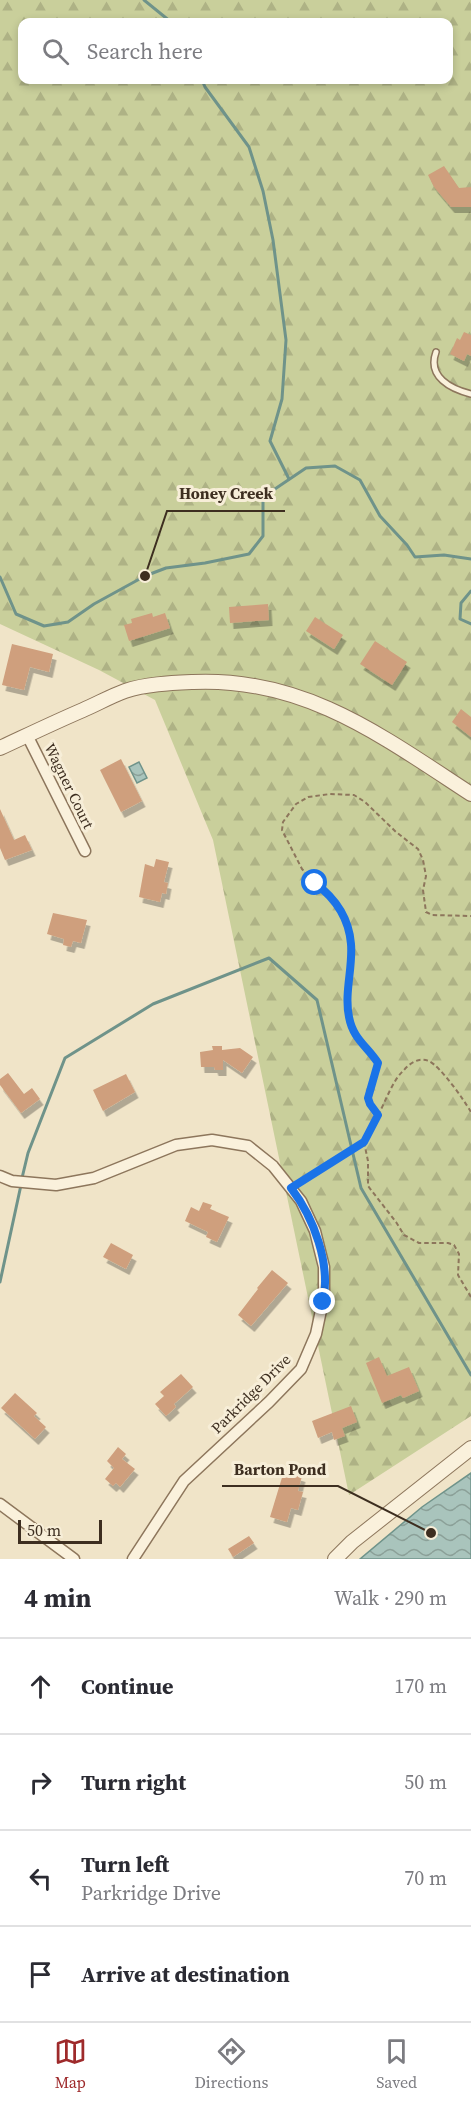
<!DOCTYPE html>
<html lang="en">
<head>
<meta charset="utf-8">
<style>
	:root { --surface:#fff; --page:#f7f7f7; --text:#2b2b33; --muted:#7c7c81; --line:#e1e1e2; --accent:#9e2a2b }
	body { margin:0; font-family:"Source Serif 4",serif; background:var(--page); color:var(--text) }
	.scale { position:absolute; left:18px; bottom:15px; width:84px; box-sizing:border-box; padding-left:6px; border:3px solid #3d2e20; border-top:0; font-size:16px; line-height:21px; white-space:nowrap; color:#3d2e20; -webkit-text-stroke:4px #f7eed8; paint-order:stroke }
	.stop { position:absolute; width:18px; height:18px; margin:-14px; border:4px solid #1a73e8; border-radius:50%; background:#fff }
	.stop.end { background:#1a73e8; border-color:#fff; box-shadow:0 2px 6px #0008 }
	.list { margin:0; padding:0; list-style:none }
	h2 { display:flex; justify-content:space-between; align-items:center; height:78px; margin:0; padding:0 24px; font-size:26px }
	h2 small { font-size:20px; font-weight:400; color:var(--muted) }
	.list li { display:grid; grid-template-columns:39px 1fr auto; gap:18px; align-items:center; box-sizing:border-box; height:96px; padding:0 24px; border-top:2px solid var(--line) }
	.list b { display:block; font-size:22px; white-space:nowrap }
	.list p { margin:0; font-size:20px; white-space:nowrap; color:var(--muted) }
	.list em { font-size:20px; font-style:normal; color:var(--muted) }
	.icon { flex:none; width:33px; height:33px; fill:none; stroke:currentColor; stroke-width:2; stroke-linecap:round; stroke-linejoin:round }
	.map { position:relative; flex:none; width:471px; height:1559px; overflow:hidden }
	.search { position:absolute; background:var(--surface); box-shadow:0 3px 9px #0003; left:18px; right:18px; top:18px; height:66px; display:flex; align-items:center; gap:15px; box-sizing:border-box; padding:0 21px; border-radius:12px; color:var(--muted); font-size:22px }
	.sheet { height:462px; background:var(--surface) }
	nav { display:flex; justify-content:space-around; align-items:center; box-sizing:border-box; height:84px; border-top:2px solid var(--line); background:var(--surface); font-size:16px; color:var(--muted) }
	nav a { display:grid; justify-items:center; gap:3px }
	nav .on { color:var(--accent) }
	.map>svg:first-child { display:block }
	.forest { fill:url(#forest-firs); fill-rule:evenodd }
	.water { fill:url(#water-waves); stroke:#6f938a; stroke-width:1.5 }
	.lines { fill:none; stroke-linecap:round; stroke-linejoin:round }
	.stream { stroke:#6f938a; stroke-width:3 }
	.building { fill:#cf9f7d; filter:url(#shadow) }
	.service-casing { stroke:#8d765c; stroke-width:8 }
	.minor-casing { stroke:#8d765c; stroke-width:13 }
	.tertiary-casing { stroke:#8d765c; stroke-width:16 }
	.path { stroke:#8d765c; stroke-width:2; stroke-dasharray:4.5 3; stroke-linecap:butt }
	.service { stroke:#faf1dc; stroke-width:5 }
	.minor { stroke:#faf1dc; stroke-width:10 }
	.tertiary { stroke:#faf1dc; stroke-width:14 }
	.route { stroke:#1a73e8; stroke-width:8 }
	.labels { text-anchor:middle; stroke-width:6; stroke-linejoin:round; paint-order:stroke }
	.street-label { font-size:15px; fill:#3d2e20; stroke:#f7eed8 }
	.leader { fill:none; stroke:#3d2e20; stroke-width:2 }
	.callout-dot { fill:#3d2e20; stroke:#f7eed8; stroke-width:2 }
	.callout-label { font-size:16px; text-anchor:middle; font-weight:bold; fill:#3d2e20; stroke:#f7eed8; stroke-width:6; stroke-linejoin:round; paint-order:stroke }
</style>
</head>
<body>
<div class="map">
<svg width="471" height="1559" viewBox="0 0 471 1559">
	<defs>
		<pattern id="forest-firs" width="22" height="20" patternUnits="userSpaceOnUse" patternTransform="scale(1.5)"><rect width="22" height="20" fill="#c9cf9b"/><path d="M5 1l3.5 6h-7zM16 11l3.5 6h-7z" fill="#aeb285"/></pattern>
		<pattern id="water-waves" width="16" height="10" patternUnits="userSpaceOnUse" patternTransform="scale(1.5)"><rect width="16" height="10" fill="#a9c4bc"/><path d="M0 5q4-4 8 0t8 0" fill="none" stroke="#8ba098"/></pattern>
		<filter id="shadow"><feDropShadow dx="3.5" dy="6" stdDeviation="0" flood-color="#0004"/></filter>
	</defs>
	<rect width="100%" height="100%" fill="#f0e4c8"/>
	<!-- forest -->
	<path class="forest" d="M 0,0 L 471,0 L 471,1416 L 349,1495 L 213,840 L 155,700 L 99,670 L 0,624 ZM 22,22 L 448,22 L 448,80 L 22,80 Z"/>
	<!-- water -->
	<g class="water">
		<path d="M 139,762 L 147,778 L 137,783 L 129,767 Z"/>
		<path d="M 471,1473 L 471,1559 L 360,1559 L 422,1507 Z"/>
	</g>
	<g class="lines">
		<!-- stream -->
		<g class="stream">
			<path d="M 144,0 L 171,22"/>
			<path d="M 202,80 L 205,87 L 249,147 L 263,191 L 273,240 L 286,340 L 282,399 L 270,441 L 289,479"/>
			<path d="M 0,577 L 16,614 L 44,626 L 68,622 L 94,604 L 145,576 L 166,568 L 205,563 L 249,554 L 263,536 L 263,497 L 306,468 L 335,466 L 360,480 L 380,516 L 407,545 L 415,557 L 444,555 L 471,559"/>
			<path d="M 471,591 L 461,603 L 460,619 L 471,624"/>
			<path d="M 22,1178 L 28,1153 L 65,1058 L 153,1004 L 269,958 L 317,1000 L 361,1188 L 471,1375"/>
			<path d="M 0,1282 L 21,1185"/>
		</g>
	</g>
	<!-- building -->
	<g class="building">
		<path d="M 444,166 L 459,188 L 471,187 L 471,207 L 451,207 L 434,187 L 428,175 Z"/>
		<path d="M 464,332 L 471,335 L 471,356 L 467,354 L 464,361 L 450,354 L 457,338 L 460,340 Z"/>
		<path d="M 268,604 L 269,620 L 230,623 L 229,607 Z"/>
		<path d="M 152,613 L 153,617 L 165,613 L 170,628 L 129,641 L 124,625 L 132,623 L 131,619 Z"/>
		<path d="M 315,617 L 343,635 L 334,649 L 306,631 Z"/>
		<path d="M 375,641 L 407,662 L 392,685 L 360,664 Z"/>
		<path d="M 12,644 L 53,654 L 49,672 L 30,667 L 24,690 L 2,685 Z"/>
		<path d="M 461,709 L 471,717 L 471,737 L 452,722 Z"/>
		<path d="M 121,759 L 142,801 L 121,812 L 100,770 Z"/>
		<path d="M 0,809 L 14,840 L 25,835 L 32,850 L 5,860 L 0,848 Z"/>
		<path d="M 156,859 L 169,862 L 164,882 L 168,883 L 166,894 L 162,893 L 160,902 L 139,897 L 145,864 L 154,867 Z"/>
		<path d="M 53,913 L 87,920 L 81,943 L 73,941 L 71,947 L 63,945 L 64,939 L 47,934 Z"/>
		<path d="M 212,1046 L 222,1046 L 222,1050 L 240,1048 L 253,1057 L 242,1073 L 223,1060 L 223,1070 L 215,1070 L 214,1067 L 201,1067 L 200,1052 L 213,1050 Z"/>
		<path d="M 8,1073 L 24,1094 L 32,1088 L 40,1099 L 21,1113 L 0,1085 L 0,1079 Z"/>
		<path d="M 126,1074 L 135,1092 L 103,1111 L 93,1090 Z"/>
		<path d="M 203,1202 L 212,1205 L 210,1209 L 229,1217 L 217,1242 L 206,1237 L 208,1232 L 185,1221 L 191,1207 L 199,1211 Z"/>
		<path d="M 111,1243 L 133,1255 L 126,1269 L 103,1257 Z"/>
		<path d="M 272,1270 L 288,1283 L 251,1326 L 238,1315 L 258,1289 L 257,1288 Z"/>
		<path d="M 379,1357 L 387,1376 L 409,1367 L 419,1391 L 403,1398 L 401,1395 L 382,1403 L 366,1363 Z"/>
		<path d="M 181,1374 L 193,1387 L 174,1404 L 176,1407 L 166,1416 L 155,1404 L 164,1396 L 160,1392 Z"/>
		<path d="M 15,1393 L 37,1413 L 34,1416 L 46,1427 L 35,1439 L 1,1408 Z"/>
		<path d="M 351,1406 L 357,1422 L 342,1428 L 345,1436 L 334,1440 L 332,1432 L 318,1438 L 312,1421 Z"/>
		<path d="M 118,1447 L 126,1454 L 122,1459 L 135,1469 L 120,1487 L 116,1483 L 113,1486 L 105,1479 L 114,1468 L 107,1461 Z"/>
		<path d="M 284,1471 L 302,1476 L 298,1491 L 303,1492 L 298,1510 L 291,1508 L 287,1522 L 270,1517 Z"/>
		<path d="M 249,1536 L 254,1543 L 233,1557 L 228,1549 Z"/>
	</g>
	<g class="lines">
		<defs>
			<path id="service" d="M 436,352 C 427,377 451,389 471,394"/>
			<g id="minor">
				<path d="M 27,735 L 85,851"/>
				<path d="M 0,1176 L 12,1181 L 56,1185 L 94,1178 L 176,1145 L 212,1140 L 248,1146 L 273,1166 L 301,1201 L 315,1231 L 324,1267 L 324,1296 L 316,1334 L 301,1369 L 269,1402 L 184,1481 L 133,1559"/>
				<path d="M 0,1504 L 74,1559"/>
			</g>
			<g id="tertiary">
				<path d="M 0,748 C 28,735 55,722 83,710 C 97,704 111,696 125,691 C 146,684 171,683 193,682 C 304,677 382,736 471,794"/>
				<path d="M 335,1559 L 352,1542 L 471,1448"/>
			</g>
		</defs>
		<!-- service casing -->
		<use href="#service" class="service-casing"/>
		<!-- minor casing -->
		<use href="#minor" class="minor-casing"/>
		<!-- tertiary casing -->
		<use href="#tertiary" class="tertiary-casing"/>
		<!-- path -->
		<g class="path">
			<path d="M 378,1115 C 386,1101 392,1081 404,1070 C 410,1063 419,1057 429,1061 C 441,1067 464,1100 471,1112"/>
			<path d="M 364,1142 L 368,1161 L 368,1186 L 396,1222 L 404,1235 L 419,1243 L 448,1243 L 454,1245 L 459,1254 L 458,1275 L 471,1297"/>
			<path d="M 299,1183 L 364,1142 L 378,1115 L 370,1104 L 368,1098 L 378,1063 L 353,1033 L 349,1016 L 347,993 L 351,943 L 337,903 L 302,869 L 282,830 L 283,822 L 296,804 L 308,797 L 330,794 L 354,795 L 365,802 L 396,832 L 418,849 L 423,860 L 426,876 L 423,890 L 426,912 L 432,915 L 471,916"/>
		</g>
		<!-- service -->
		<use href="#service" class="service"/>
		<!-- minor -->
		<use href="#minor" class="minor"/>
		<!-- tertiary -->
		<use href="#tertiary" class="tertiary"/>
	</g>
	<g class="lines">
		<!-- route -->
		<path class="route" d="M 315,883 C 335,898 349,918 351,944 C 353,968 344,993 349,1017 C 353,1039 367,1046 378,1063 L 368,1098 L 370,1104 L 378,1115 L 364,1142 L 291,1188 C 314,1218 331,1264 323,1302"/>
	</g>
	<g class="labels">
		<!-- street labels -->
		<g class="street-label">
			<text transform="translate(69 786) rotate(64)" y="5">Wagner Court</text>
			<text transform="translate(251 1394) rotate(-45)" y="5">Parkridge Drive</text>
		</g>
	</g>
	<!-- callouts -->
	<path class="leader" d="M145 576L167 511H285M431 1533L338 1486H222"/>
	<g class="callout-dot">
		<circle cx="145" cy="576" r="6"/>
		<circle cx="431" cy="1533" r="6"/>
	</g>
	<g class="callout-label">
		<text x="226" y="499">Honey Creek</text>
		<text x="280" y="1475">Barton Pond</text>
	</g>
</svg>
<div class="scale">50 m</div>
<div class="stop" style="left:315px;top:883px"></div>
<div class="stop end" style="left:323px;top:1302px"></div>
<div class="search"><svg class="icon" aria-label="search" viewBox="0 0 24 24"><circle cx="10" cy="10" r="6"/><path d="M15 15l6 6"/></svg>Search here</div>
</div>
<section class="sheet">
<h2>4 min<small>Walk · 290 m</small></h2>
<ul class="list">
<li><svg class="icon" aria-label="ahead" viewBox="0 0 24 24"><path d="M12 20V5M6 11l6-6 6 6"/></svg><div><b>Continue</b></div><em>170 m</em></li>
<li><svg class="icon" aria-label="right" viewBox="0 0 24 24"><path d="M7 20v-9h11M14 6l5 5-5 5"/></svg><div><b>Turn right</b></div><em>50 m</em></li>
<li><svg class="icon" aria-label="left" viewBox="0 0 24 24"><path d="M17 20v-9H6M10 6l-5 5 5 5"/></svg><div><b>Turn left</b><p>Parkridge Drive</p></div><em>70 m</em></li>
<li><svg class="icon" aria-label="arrive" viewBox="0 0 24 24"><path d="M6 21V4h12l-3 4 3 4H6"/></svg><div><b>Arrive at destination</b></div></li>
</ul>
</section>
<nav>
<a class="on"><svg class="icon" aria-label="map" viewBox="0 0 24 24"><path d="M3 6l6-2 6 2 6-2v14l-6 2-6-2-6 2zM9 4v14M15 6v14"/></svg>Map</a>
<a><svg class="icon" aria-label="directions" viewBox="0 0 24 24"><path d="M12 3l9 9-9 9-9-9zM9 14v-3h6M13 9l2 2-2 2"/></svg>Directions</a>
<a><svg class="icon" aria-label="saved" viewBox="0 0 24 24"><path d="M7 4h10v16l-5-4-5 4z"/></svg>Saved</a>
</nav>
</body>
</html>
